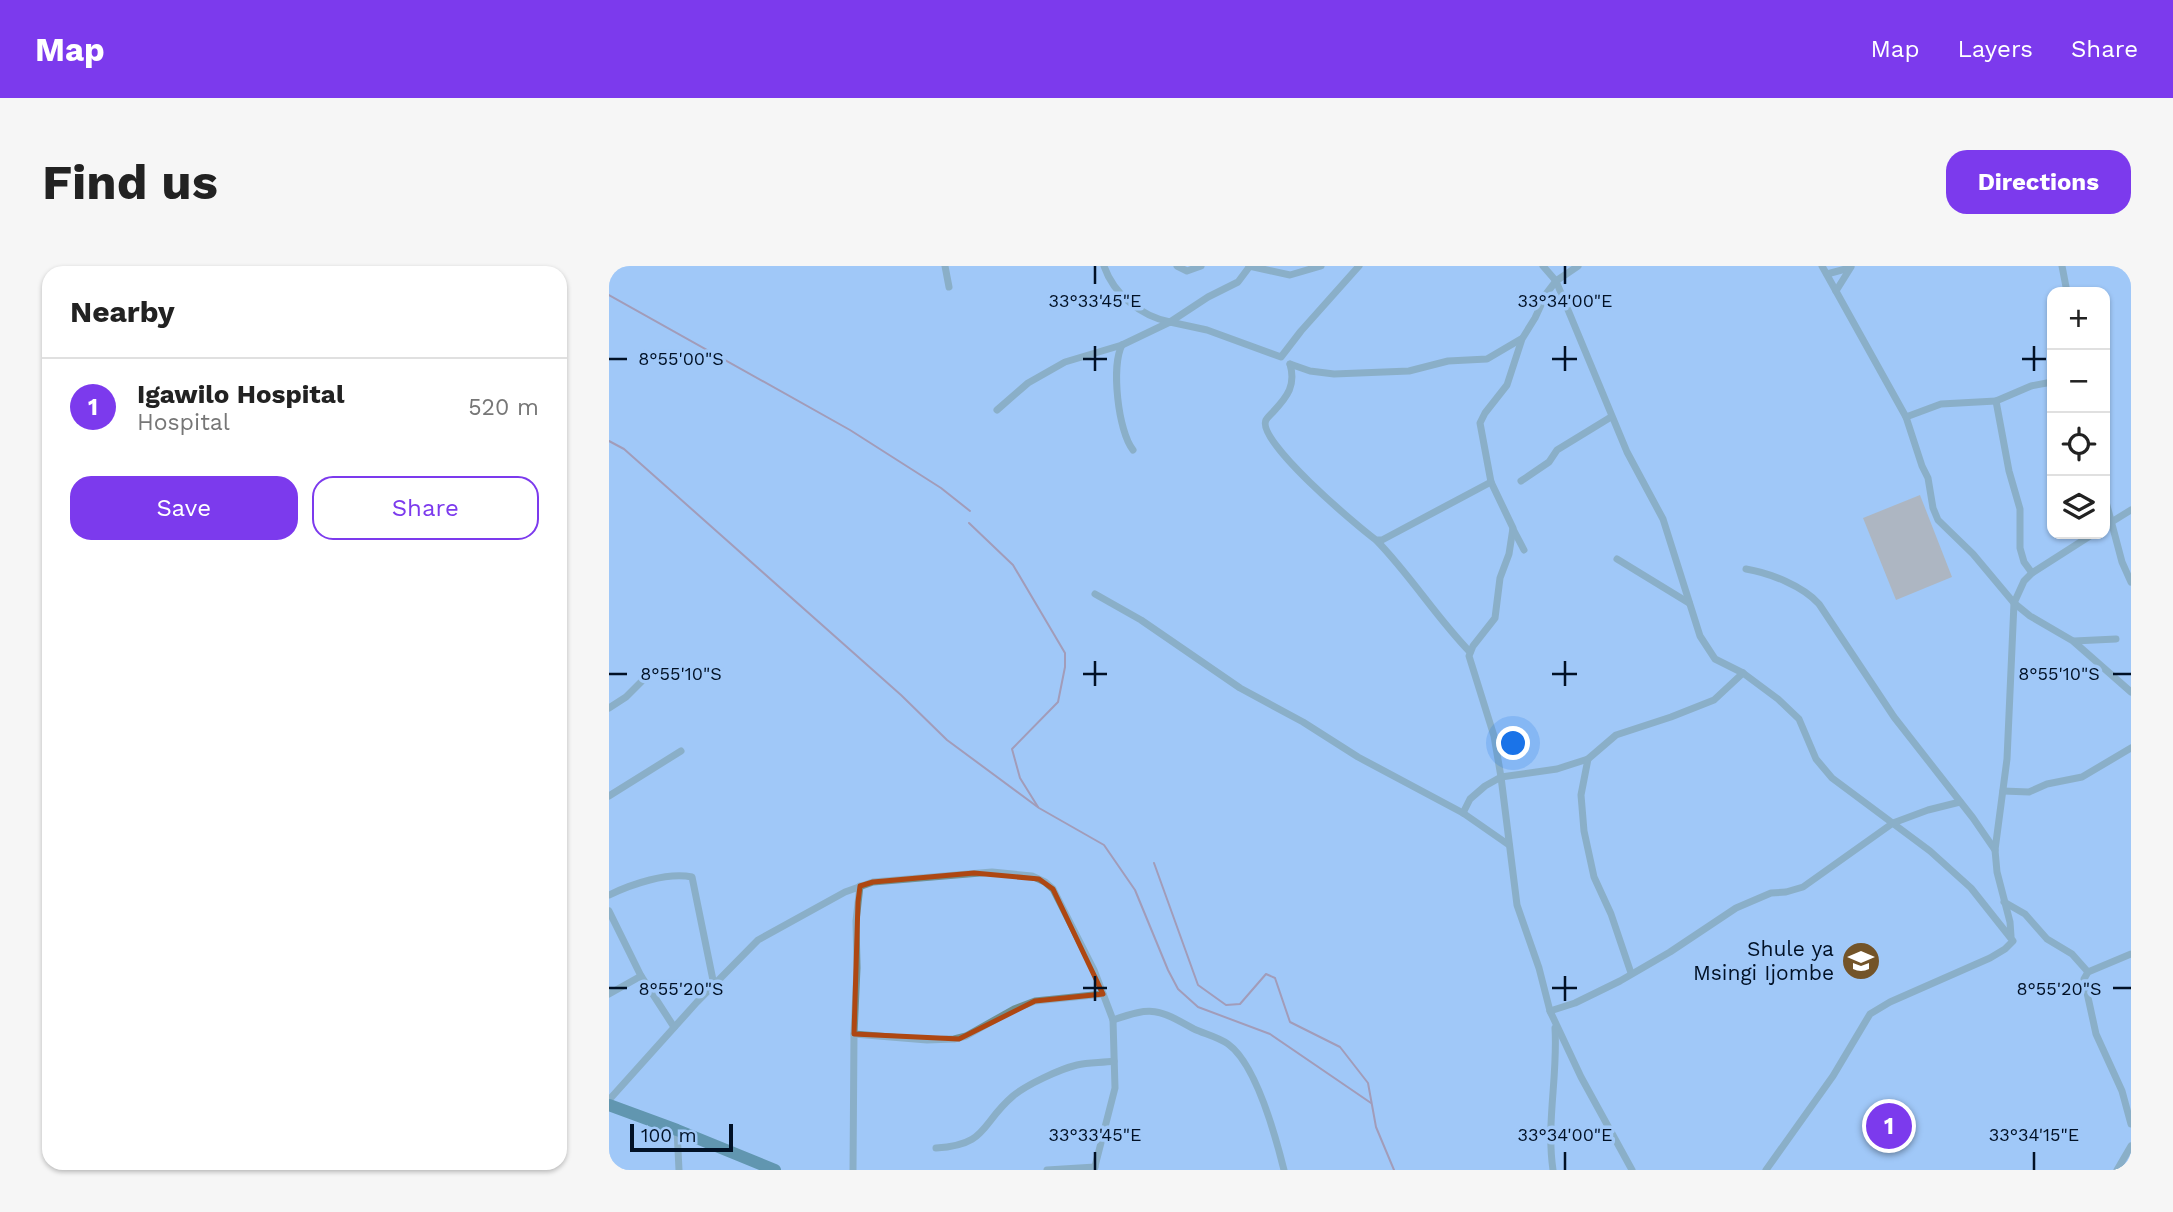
<!DOCTYPE html>
<html lang="en">
<head>
<meta charset="utf-8">
<style>
	:root { --surface:#fff; --page:#f6f6f6; --text:#222; --muted:#767676; --line:#e0e0e0; --accent:#7c3aed }
	body { margin:0; font-family:"Work Sans",sans-serif; background:var(--page); color:var(--text) }
	.controls { position:absolute; right:21px; top:21px; display:grid; overflow:hidden; border-radius:14px; box-shadow:0 2px 5px #0004 }
	.controls button { width:63px; height:63px; display:grid; place-items:center; padding:0; border:0; border-bottom:2px solid var(--line); background:var(--surface); color:var(--text); font:35px sans-serif }
	.scale { position:absolute; left:21px; bottom:18px; width:103px; box-sizing:border-box; padding-left:7px; border:4px solid #011126; border-top:0; font-size:19px; line-height:24px; white-space:nowrap; color:#011126; -webkit-text-stroke:5px #a0c8f8; paint-order:stroke }
	.you { position:absolute; left:905px; top:478px; width:24px; height:24px; margin:-18px; border:5px solid #fff; border-radius:50%; background:#1a73e8; box-shadow:0 0 0 10px #1a73e833 }
	.badge { display:grid; place-items:center; width:46px; height:46px; border-radius:50%; background:var(--accent); color:#fff; font-size:23px; font-weight:700 }
	.pin { position:absolute; translate:-50% -50%; border:4px solid #fff; box-shadow:0 2px 7px #0006 }
	.list { margin:0; padding:0; list-style:none }
	h2 { display:flex; justify-content:space-between; align-items:center; height:91px; margin:0; padding:0 28px; font-size:30px }
	h2 small { font-size:23px; font-weight:400; color:var(--muted) }
	.list li { display:grid; grid-template-columns:46px 1fr auto; gap:21px; align-items:center; box-sizing:border-box; height:98px; padding:0 28px; border-top:2px solid var(--line) }
	.list b { display:block; font-size:26px; white-space:nowrap }
	.list p { margin:0; font-size:23px; white-space:nowrap; color:var(--muted) }
	.list em { font-size:23px; font-style:normal; color:var(--muted) }
	.actions { display:flex; gap:14px; padding:21px 28px }
	.actions a { flex:1; padding:16px 0; border:2px solid var(--accent); border-radius:21px; text-align:center; font-size:24px; color:var(--accent) }
	.actions .main { background:var(--accent); color:#fff }
	.icon { flex:none; width:38px; height:38px; fill:none; stroke:currentColor; stroke-width:2; stroke-linecap:round; stroke-linejoin:round }
	.map { position:relative; flex:none; width:1522px; height:904px; overflow:hidden; border-radius:21px }
	header { display:flex; align-items:center; gap:42px; box-sizing:border-box; height:98px; padding:0 35px; background:var(--accent); color:#fff }
	header strong { font-size:33px }
	nav { display:flex; gap:38px; margin-inline-start:auto; font-size:24px }
	.intro { display:flex; align-items:center; justify-content:space-between; box-sizing:border-box; height:168px; padding:0 42px }
	h1 { margin:0; font-size:49px }
	.button { padding:18px 32px; border-radius:21px; background:var(--accent); color:#fff; font-size:24px; font-weight:700 }
	main { display:flex; gap:42px; padding:0 42px }
	aside { flex:1; background:var(--surface); border-radius:21px; box-shadow:0 2px 5px #0004 }
	.map>svg:first-child { display:block }
	.green { fill:#bca180 }
	.lines { fill:none; stroke-linecap:round; stroke-linejoin:round }
	.stream { stroke:#a4666d; stroke-width:2 }
	.minor { stroke:#70908f; stroke-width:7 }
	.trunk { stroke:#145a59; stroke-width:12 }
	.marked { fill:none; stroke:#ae4712; stroke-width:5; stroke-linejoin:round }
	.ticks { fill:none; stroke:#011126; stroke-width:2.5 }
	.labels { text-anchor:middle; stroke-width:7; stroke-linejoin:round; paint-order:stroke }
	.poi-label { font-size:21px; fill:#011126; stroke:#a0c8f8; text-anchor:end }
	.ticks-label { font-size:18px; text-anchor:middle; fill:#011126; stroke:#a0c8f8; stroke-width:7; stroke-linejoin:round; paint-order:stroke }
</style>
</head>
<body>
<header>
<strong>Map</strong>
<nav><a>Map</a><a>Layers</a><a>Share</a></nav>
</header>
<div class="intro"><h1>Find us</h1><a class="button">Directions</a></div>
<main>
<aside>
<h2>Nearby<small></small></h2>
<ul class="list">
<li><span class="badge">1</span><div><b>Igawilo Hospital</b><p>Hospital</p></div><em>520 m</em></li>
</ul>
<div class="actions"><a class="main">Save</a><a>Share</a></div>
</aside>
<div class="map">
<svg width="1522" height="904" viewBox="0 0 1522 904">
	<rect width="100%" height="100%" fill="#a0c8f8"/>
	<!-- green -->
	<path class="green" d="M 1311,229 L 1343,311 L 1287,334 L 1254,252 Z"/>
	<g class="lines">
		<!-- stream -->
		<g class="stream">
			<path d="M 0,29 L 241,164 L 332,222 L 361,245"/>
			<path d="M 0,175 L 15,183 L 292,429 L 338,474 L 430,542 L 495,579 L 526,624 L 559,704 L 569,723 L 589,741 L 661,768 L 762,837"/>
			<path d="M 360,257 L 404,299 L 456,387 L 456,401 L 449,436 L 403,483 L 411,512 L 429,541"/>
			<path d="M 545,597 L 589,719 L 617,739 L 631,738 L 657,708 L 666,712 L 681,756 L 731,781 L 759,817 L 767,861 L 785,904"/>
		</g>
		<!-- minor -->
		<g class="minor">
			<path d="M 336,0 L 340,21"/>
			<path d="M 495,0 C 505,29 532,50 561,56 L 599,31 L 629,16 L 641,0"/>
			<path d="M 568,0 L 578,5 L 592,0"/>
			<path d="M 640,0 L 681,9 L 712,0"/>
			<path d="M 934,0 L 947,15 L 1018,186 L 1054,253 L 1091,370 L 1106,393 L 1134,407 L 1169,433 L 1190,453 L 1207,493 L 1223,512 L 1321,585 L 1362,622 L 1404,675 L 1396,683 L 1381,692 L 1281,736 L 1261,748 L 1224,810 L 1157,904"/>
			<path d="M 969,0 L 947,15 L 937,28 L 926,52 L 913,73 L 898,119 L 876,147 L 871,157 L 882,216 L 904,262 L 900,288 L 891,312 L 886,352 L 864,380 L 860,390 L 885,470 L 892,511 L 908,639 L 930,702 L 941,745 L 972,811 L 1023,904"/>
			<path d="M 1213,0 L 1297,151 L 1313,200 L 1319,212 L 1324,242 L 1329,254 L 1364,288 L 1405,337 L 1421,350 L 1464,375 L 1522,426"/>
			<path d="M 1453,0 L 1458,26"/>
			<path d="M 1218,8 L 1240,2"/>
			<path d="M 1227,25 L 1242,1"/>
			<path d="M 513,79 C 502,100 509,165 524,184"/>
			<path d="M 681,98 C 687,119 679,130 664,146 C 663,147 658,152 657,154 C 646,174 748,260 767,274 L 773,274 L 882,216"/>
			<path d="M 681,98 L 701,105 L 725,108 L 800,105 L 839,95 L 878,93 L 912,73"/>
			<path d="M 388,144 L 419,117 L 456,96 L 513,79 L 561,56 L 598,64 L 672,91 L 692,65 L 750,0"/>
			<path d="M 1297,151 L 1332,138 L 1387,135"/>
			<path d="M 912,215 L 940,196 L 948,184 L 1002,151"/>
			<path d="M 1496,232 L 1513,296 L 1522,316"/>
			<path d="M 1496,260 L 1522,244"/>
			<path d="M 904,263 L 915,284"/>
			<path d="M 768,275 C 802,310 827,351 861,386"/>
			<path d="M 1008,293 L 1080,337"/>
			<path d="M 1137,303 C 1161,307 1194,320 1210,338 L 1285,451 L 1364,552 L 1386,584"/>
			<path d="M 1423,307 L 1415,296 L 1411,282 L 1411,243 L 1400,205 L 1387,135 L 1422,120 L 1443,116"/>
			<path d="M 486,328 L 532,354 L 631,422 L 694,456 L 749,491 L 854,547 L 900,579"/>
			<path d="M 1465,375 L 1507,373"/>
			<path d="M 0,442 L 17,431 L 33,415"/>
			<path d="M 1394,525 L 1420,526 L 1438,518 L 1473,511 L 1522,482"/>
			<path d="M 0,530 L 72,485"/>
			<path d="M 854,547 L 861,533 L 876,520 L 892,511 L 948,503 L 979,493"/>
			<path d="M 0,629 C 23,618 58,606 83,611 L 105,719"/>
			<path d="M 1395,636 L 1416,648 L 1438,673 L 1463,688 L 1479,706"/>
			<path d="M 0,645 L 32,710 L 65,761"/>
			<path d="M 1402,670 L 1401,656 L 1388,606 L 1386,584 L 1398,493 L 1405,337 L 1415,315 L 1423,307 L 1484,268"/>
			<path d="M 1522,688 L 1479,706 L 1475,713 L 1487,768 L 1513,825 L 1522,858"/>
			<path d="M 1022,707 L 1002,648 L 985,611 L 975,565 L 972,529 L 979,493 L 1007,469 L 1062,451 L 1105,434 L 1134,407"/>
			<path d="M 0,728 L 32,710"/>
			<path d="M 942,747 L 941,745 L 966,737 L 1011,715 L 1061,686 L 1127,642 L 1162,627 L 1177,626 L 1194,621 L 1284,557 L 1319,544 L 1351,536"/>
			<path d="M 504,754 C 544,740 549,743 585,763 C 596,768 609,771 619,778 C 647,798 667,872 675,904"/>
			<path d="M 245,768 L 318,774 L 345,773 L 357,770 L 405,743 L 426,735 L 494,728"/>
			<path d="M 0,834 L 88,736 L 149,674 L 236,626 L 264,616 L 383,606 L 423,610 L 436,616 L 444,623 L 485,704 L 504,754 L 506,822 L 485,904"/>
			<path d="M 68,864 L 70,904"/>
			<path d="M 327,882 C 379,879 371,858 404,830 C 417,819 451,803 468,799 C 480,796 493,797 505,795"/>
			<path d="M 244,904 L 245,768 L 248,702 L 247,655 L 251,620"/>
			<path d="M 438,904 L 486,901"/>
			<path d="M 944,904 C 937,856 949,810 946,762"/>
			<path d="M 1508,904 L 1522,880"/>
		</g>
		<!-- trunk -->
		<path class="trunk" d="M 0,839 L 68,864 L 166,904"/>
	</g>
	<!-- marked area -->
	<path d="M0 0H1522V904H0ZM 365,607 L 430,613 L 444,623 L 494,728 L 426,735 L 350,773 L 245,768 L 249,636 L 251,620 L 264,616 Z" fill="#a0c8f8" fill-opacity=".55" fill-rule="evenodd"/>
	<path class="marked" d="M 365,607 L 430,613 L 444,623 L 494,728 L 426,735 L 350,773 L 245,768 L 249,636 L 251,620 L 264,616 Z"/>
	<!-- ticks -->
	<path class="ticks" d="M 486,0 L 486,18M 956,0 L 956,18M 486,80 L 486,105M 956,80 L 956,105M 1425,80 L 1425,105M 0,93 L 18,93M 474,93 L 498,93M 943,93 L 968,93M 1413,93 L 1437,93M 486,395 L 486,420M 956,395 L 956,420M 0,408 L 18,408M 474,408 L 498,408M 943,408 L 968,408M 1504,408 L 1522,408M 486,710 L 486,735M 956,710 L 956,735M 0,722 L 18,722M 474,722 L 498,722M 943,722 L 968,722M 1504,722 L 1522,722M 486,886 L 486,904M 956,886 L 956,904M 1425,886 L 1425,904"/>
	<!-- icons -->
	<defs>
		<symbol id="school-disc" viewBox="-11 -11 22 22"><circle r="9.5" fill="#735429" stroke="#a0c8f8"/><path d="M0-5L7-2L0 1L-7-2ZM-4 1L0 2.5L4 1V4Q0 6-4 4Z" fill="#fff"/></symbol>
	</defs>
	<g fill-rule="evenodd">
		<use href="#school-disc" x="1230" y="673" width="44" height="44"/>
	</g>
	<g class="labels">
		<!-- poi labels -->
		<g class="poi-label">
			<text x="1225" y="690">Shule ya<tspan x="1225" dy="24">Msingi Ijombe</tspan></text>
		</g>
	</g>
	<g class="ticks-label">
		<text x="486" y="41">33°33'45"E</text>
		<text x="956" y="41">33°34'00"E</text>
		<text x="72" y="99">8°55'00"S</text>
		<text x="72" y="414">8°55'10"S</text>
		<text x="1450" y="414">8°55'10"S</text>
		<text x="72" y="729">8°55'20"S</text>
		<text x="1450" y="729">8°55'20"S</text>
		<text x="486" y="875">33°33'45"E</text>
		<text x="956" y="875">33°34'00"E</text>
		<text x="1425" y="875">33°34'15"E</text>
	</g>
</svg>
<div class="controls">
<button>+</button>
<button>−</button>
<button><svg class="icon" aria-label="locate" viewBox="0 0 24 24"><circle cx="12" cy="12" r="6"/><path d="M12 2v4M12 18v4M2 12h4M18 12h4"/></svg></button>
<button><svg class="icon" aria-label="layers" viewBox="0 0 24 24"><path d="M12 4l9 5-9 5-9-5zM3 14l9 5 9-5"/></svg></button>
</div>
<div class="scale">100 m</div>
<div class="you"></div>
<div class="pin badge" style="left:1280px;top:860px">1</div>
</div>
</main>
</body>
</html>
